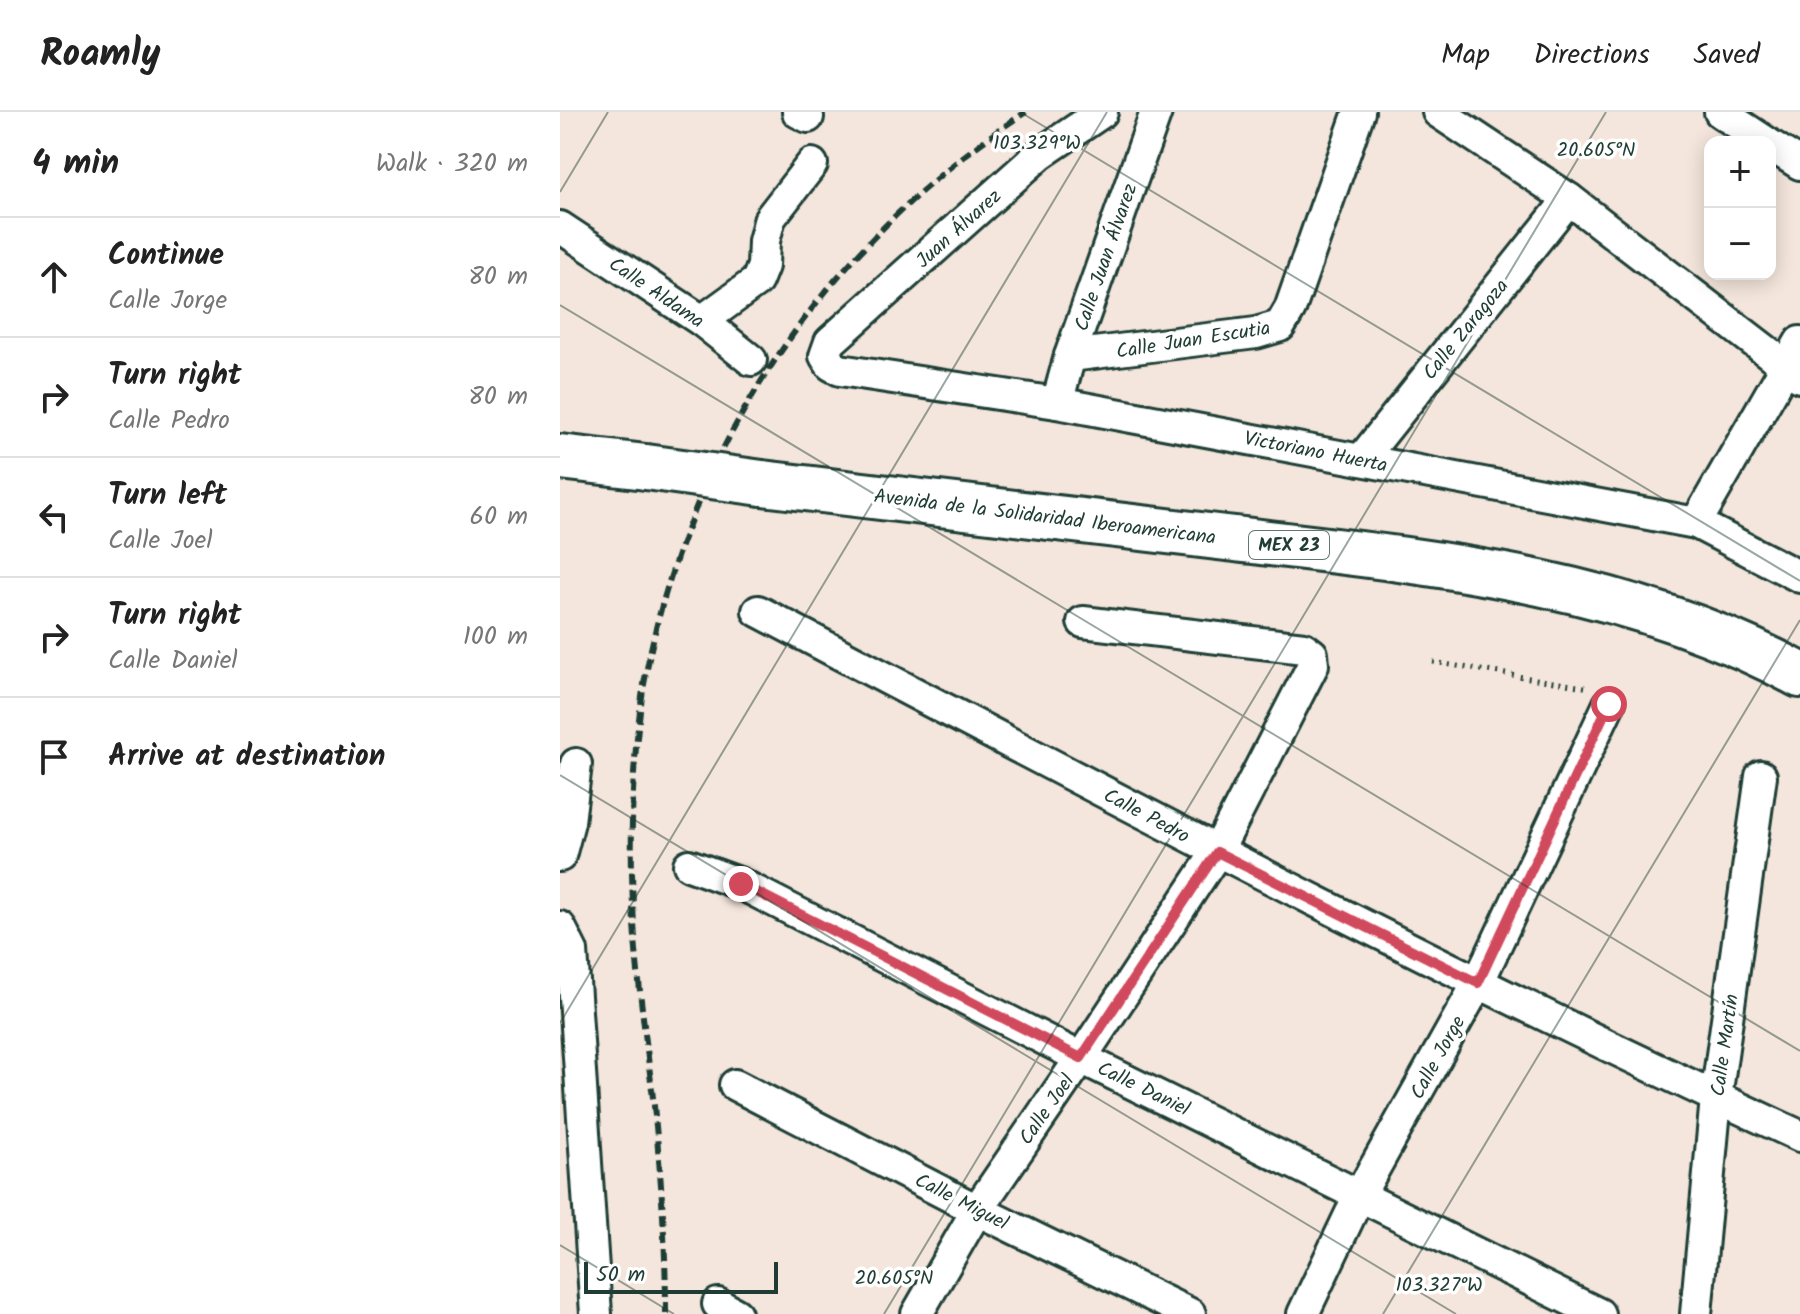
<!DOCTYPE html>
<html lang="en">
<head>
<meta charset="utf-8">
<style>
	:root { --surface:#fff; --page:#f2f2f2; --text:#222; --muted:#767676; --line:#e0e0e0 }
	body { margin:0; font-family:Kalam,sans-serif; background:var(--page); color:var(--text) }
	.controls { position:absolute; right:24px; top:24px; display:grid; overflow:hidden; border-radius:16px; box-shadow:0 4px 20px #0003 }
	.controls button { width:72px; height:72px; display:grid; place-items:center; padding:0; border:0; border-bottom:2px solid var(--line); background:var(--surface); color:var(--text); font:40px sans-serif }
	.scale { position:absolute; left:24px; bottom:20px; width:194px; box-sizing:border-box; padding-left:8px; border:4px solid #1f3d34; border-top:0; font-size:22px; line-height:28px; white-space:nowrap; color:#1f3d34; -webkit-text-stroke:6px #fff; paint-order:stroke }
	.stop { position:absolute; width:24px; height:24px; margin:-18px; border:6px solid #d1495b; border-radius:50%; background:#fff }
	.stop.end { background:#d1495b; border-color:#fff; box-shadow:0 2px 8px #0008 }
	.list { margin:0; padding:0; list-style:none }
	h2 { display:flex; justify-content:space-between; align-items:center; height:104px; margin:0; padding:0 32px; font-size:34px }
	h2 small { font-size:26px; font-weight:400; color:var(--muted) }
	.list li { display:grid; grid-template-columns:52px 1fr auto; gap:24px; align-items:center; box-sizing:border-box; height:120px; padding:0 32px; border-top:2px solid var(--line) }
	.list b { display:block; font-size:30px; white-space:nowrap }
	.list p { margin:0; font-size:26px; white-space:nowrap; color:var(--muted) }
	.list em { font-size:26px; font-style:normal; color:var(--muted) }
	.icon { flex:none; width:44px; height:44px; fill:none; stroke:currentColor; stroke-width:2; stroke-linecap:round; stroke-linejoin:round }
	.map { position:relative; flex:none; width:1240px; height:1202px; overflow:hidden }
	header { display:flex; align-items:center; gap:48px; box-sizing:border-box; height:112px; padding:0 40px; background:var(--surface); border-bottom:2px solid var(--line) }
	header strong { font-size:38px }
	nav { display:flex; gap:44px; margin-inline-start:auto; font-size:28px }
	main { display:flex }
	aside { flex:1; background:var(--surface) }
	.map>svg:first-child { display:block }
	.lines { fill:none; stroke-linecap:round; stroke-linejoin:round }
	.street-casing { stroke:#1f3d34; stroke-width:36 }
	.highway-casing { stroke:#1f3d34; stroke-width:50 }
	.path { stroke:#1f3d34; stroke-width:5; stroke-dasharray:2 6; stroke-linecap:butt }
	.street { stroke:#fff; stroke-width:30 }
	.highway { stroke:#fff; stroke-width:44 }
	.rail { stroke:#1f3d34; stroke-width:6; stroke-dasharray:12 6; stroke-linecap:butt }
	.highway-bridge-casing { stroke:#1f3d34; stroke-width:50; stroke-linecap:butt }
	.highway-bridge { stroke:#fff; stroke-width:44 }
	.route { stroke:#d1495b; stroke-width:10 }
	.ticks { fill:none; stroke:#1f3d34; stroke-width:2; stroke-opacity:0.45 }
	.labels { text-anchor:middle; stroke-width:7; stroke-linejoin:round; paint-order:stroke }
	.shield { fill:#fff; stroke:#627771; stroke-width:2 }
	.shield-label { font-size:18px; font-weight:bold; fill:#1f3d34 }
	.street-label { font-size:20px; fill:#1f3d34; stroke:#fff }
	.ticks-label { font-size:20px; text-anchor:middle; fill:#1f3d34; stroke:#fff; stroke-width:7; stroke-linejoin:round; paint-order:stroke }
</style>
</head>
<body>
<header>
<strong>Roamly</strong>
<nav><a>Map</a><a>Directions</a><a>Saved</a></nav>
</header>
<main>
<aside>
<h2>4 min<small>Walk · 320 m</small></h2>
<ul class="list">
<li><svg class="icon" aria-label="ahead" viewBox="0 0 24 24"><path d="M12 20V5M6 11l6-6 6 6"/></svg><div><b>Continue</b><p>Calle Jorge</p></div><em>80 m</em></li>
<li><svg class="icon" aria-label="right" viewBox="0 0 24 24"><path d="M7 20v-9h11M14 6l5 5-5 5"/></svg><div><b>Turn right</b><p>Calle Pedro</p></div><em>80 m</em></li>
<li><svg class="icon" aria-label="left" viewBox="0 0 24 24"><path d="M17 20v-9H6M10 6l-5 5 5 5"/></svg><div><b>Turn left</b><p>Calle Joel</p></div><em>60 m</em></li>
<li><svg class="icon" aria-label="right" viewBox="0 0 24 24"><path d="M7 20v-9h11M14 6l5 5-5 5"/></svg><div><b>Turn right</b><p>Calle Daniel</p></div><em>100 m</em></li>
<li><svg class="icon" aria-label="arrive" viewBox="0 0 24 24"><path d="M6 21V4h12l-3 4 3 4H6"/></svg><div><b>Arrive at destination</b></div></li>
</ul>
</aside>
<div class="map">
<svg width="1240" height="1202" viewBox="0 0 1240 1202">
	<rect width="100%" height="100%" fill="#f4e6dc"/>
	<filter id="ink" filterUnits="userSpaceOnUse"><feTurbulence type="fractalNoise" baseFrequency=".0125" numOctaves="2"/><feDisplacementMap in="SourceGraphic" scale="16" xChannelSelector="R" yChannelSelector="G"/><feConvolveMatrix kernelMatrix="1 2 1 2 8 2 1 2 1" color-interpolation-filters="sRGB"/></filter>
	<g filter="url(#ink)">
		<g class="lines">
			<defs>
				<g id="street">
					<path d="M 238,0 L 248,5"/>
					<path d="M 542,0 L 480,42 L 270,230 L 265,244 L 271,253 L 280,258 L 497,291 L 1136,411 L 1240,465"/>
					<path d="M 878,0 L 1009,87 L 1240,265"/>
					<path d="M 1160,0 L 1206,30"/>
					<path d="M 1210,33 L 1240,52"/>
					<path d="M 0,115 L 142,209 L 191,248"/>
					<path d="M 142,209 L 197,169 L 203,154 L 204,129 L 210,106 L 252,52"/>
					<path d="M 510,244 L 696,221 L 720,214 L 730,197 L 799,0"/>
					<path d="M 497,291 L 510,244 L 596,0"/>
					<path d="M 801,348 L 1009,87"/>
					<path d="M 1136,411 L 1240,230"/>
					<path d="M 198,499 C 543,680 886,862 1240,1024"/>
					<path d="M 0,744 L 9,710 L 16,652"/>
					<path d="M 129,753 L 181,772 L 521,946 L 1039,1202"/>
					<path d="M 0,815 L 12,839 L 36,1202"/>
					<path d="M 175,973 L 417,1098 L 630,1202"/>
					<path d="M 158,1192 L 176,1202"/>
					<path d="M 357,1202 L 417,1098 L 521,946 L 657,740 L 753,553 L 752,542 L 744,536 L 523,510"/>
					<path d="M 743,1202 L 800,1082 L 918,871 L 1049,592"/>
					<path d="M 1136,1202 L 1156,986 L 1201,664"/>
				</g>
				<g id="highway">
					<path d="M 0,345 L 86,355"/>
					<path d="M 202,371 C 357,389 512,407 666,426 C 862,449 1064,467 1240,563"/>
				</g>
			</defs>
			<!-- street casing -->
			<use href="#street" class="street-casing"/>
			<!-- highway casing -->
			<use href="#highway" class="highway-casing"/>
			<!-- path -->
			<path class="path" d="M 873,550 L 1030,576"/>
			<!-- street -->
			<use href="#street" class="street"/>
			<!-- highway -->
			<use href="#highway" class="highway"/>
			<!-- rail -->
			<path class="rail" d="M 106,1202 C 106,1132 101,1063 94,994 C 86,927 76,860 73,793 C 70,721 72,649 83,578 C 123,342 266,129 466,0"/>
			<defs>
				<path id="highway-bridge" d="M 86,355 L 202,371"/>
			</defs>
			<!-- highway-bridge casing -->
			<use href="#highway-bridge" class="highway-bridge-casing"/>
			<!-- highway-bridge -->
			<use href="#highway-bridge" class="highway-bridge"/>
		</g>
	</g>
	<g class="lines" filter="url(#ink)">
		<!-- route -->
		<path class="route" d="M 181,772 L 521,946 L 657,740 L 918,871 L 1049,592"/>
	</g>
	<!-- ticks -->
	<path class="ticks" d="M 460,0 L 1240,469M 0,80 L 48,0M 0,193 L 1240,939M 0,663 L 896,1202M 0,911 L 547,0M 0,1133 L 114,1202M 324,1202 L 1046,0M 823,1202 L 1240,508"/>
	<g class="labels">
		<!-- shield labels -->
		<rect class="shield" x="689" y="419" width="80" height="28" rx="6"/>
		<g class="shield-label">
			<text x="729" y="439">MEX 23</text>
		</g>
		<!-- street labels -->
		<g class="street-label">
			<text transform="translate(398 116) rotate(-42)" y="7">Juan Álvarez</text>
			<text transform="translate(545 145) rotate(-71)" y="7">Calle Juan Álvarez</text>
			<text transform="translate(97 180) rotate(34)" y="7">Calle Aldama</text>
			<text transform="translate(905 217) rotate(-51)" y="7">Calle Zaragoza</text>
			<text transform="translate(633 227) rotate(-9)" y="7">Calle Juan Escutia</text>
			<text transform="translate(756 339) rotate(11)" y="7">Victoriano Huerta</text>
			<text transform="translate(485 404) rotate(7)" y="7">Avenida de la Solidaridad Iberoamericana</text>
			<text transform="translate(587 703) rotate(28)" y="7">Calle Pedro</text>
			<text transform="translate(1164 933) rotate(-82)" y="7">Calle Martín</text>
			<text transform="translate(877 945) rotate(-61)" y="7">Calle Jorge</text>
			<text transform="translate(584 976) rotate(26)" y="7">Calle Daniel</text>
			<text transform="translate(486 997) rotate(-55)" y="7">Calle Joel</text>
			<text transform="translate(402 1089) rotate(27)" y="7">Calle Miguel</text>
		</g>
	</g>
	<g class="ticks-label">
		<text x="477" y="37">103.329°W</text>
		<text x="1036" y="44">20.605°N</text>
		<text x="334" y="1172">20.605°N</text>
		<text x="879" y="1179">103.327°W</text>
	</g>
</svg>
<div class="controls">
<button>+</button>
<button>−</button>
</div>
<div class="scale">50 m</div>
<div class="stop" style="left:1049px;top:592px"></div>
<div class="stop end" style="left:181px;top:772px"></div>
</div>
</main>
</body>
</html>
